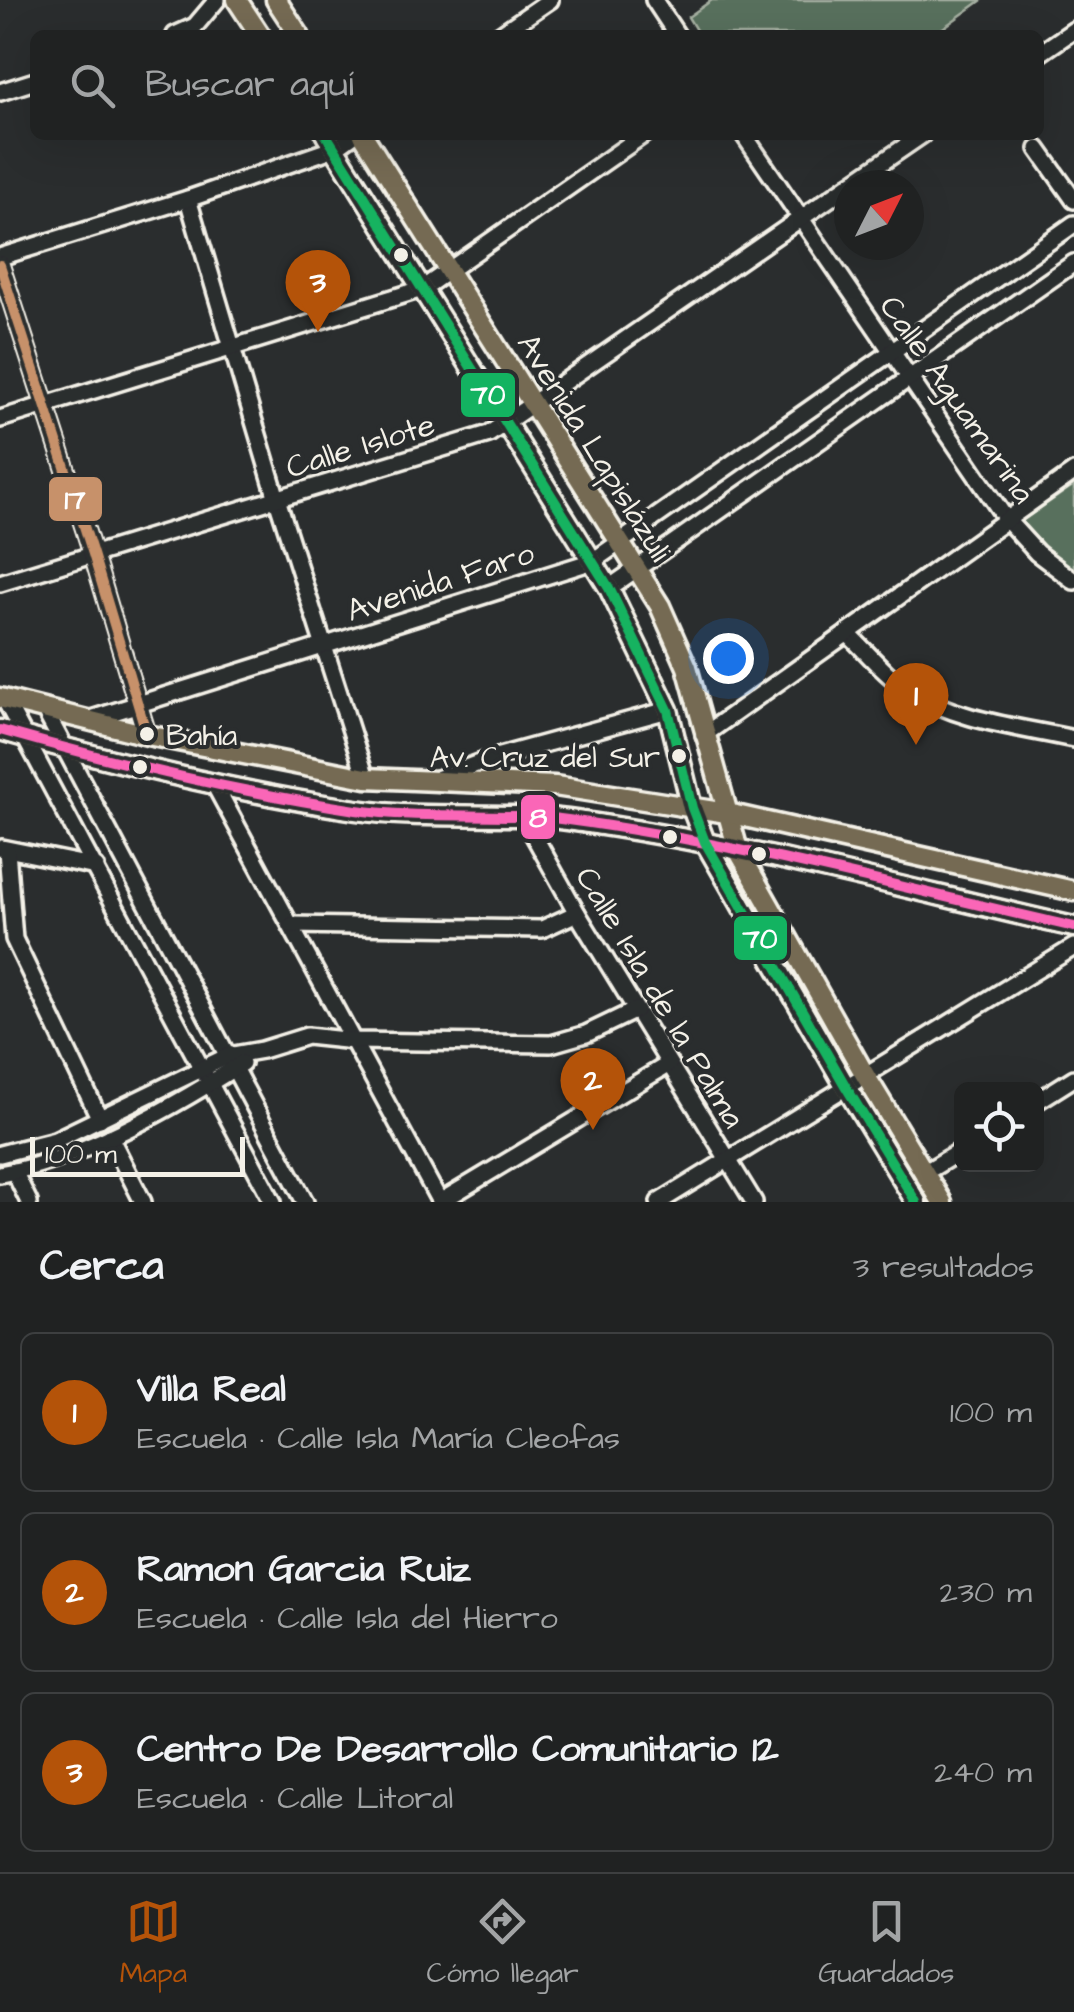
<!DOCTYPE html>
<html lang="es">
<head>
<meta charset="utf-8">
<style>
	:root { --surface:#202222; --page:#282a2a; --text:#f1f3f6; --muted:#a2a4a5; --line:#3d3f40; --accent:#b45309 }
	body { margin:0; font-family:"Architects Daughter",sans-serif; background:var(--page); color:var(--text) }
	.controls { position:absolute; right:30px; bottom:30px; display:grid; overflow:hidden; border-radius:15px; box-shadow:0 10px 40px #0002 }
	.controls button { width:90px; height:90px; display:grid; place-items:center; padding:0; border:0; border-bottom:2px solid var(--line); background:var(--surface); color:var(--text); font:50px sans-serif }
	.compass { position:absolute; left:834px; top:170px; width:90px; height:90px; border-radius:50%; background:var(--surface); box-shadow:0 10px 40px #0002; rotate:48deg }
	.scale { position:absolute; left:30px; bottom:25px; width:215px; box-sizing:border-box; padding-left:10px; border:5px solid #f4f1e8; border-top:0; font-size:28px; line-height:35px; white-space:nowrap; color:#f4f1e8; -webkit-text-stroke:8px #2a2d2e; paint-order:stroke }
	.you { position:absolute; left:728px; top:658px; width:35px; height:35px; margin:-25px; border:8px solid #fff; border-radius:50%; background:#1a73e8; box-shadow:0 0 0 15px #1a73e833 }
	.badge { display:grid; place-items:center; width:65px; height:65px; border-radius:50%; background:var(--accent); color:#fff; font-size:32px; font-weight:700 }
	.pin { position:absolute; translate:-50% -82px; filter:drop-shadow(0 2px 5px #0008) }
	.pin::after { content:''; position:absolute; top:52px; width:35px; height:30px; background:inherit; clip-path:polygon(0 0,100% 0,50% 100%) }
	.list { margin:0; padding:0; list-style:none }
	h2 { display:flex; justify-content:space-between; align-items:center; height:130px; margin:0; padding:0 40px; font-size:42px }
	h2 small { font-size:32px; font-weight:400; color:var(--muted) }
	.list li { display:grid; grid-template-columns:65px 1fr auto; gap:30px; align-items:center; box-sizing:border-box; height:160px; margin:0 20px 20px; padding:0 20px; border:2px solid var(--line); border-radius:15px }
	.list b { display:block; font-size:38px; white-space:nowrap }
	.list p { margin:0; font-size:32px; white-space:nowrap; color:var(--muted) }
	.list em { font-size:32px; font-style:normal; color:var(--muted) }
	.icon { flex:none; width:55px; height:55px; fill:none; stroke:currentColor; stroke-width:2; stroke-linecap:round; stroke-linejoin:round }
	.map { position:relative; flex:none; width:1074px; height:1202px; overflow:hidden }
	.search { position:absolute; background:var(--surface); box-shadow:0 10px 40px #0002; left:30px; right:30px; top:30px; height:110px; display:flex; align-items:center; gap:25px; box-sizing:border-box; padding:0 35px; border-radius:15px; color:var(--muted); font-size:38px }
	.sheet { height:670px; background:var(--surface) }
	nav { display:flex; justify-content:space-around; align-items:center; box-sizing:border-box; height:140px; border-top:2px solid var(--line); background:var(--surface); font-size:28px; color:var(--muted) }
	nav a { display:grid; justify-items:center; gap:5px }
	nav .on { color:var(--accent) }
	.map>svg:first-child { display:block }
	.green { fill:#59705d; stroke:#a6b0a2; stroke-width:2.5 }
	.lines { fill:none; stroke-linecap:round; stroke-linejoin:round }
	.minor-casing { stroke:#f4f1e8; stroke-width:22 }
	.major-casing { stroke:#f4f1e8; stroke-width:25 }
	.minor { stroke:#2a2d2e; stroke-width:15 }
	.major { stroke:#746b52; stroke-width:18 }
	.bus-1-casing { stroke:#2a2d2e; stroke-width:18 }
	.bus-2-casing { stroke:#2a2d2e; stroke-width:18 }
	.bus-3-casing { stroke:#2a2d2e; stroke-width:18 }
	.bus-1 { stroke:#fa66b7; stroke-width:10 }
	.bus-2 { stroke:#13b361; stroke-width:10 }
	.bus-3 { stroke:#c7916a; stroke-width:10 }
	.bus-dot { fill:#f4f1e8; stroke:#2a2d2e; stroke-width:4 }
	.labels { text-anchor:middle; stroke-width:8; stroke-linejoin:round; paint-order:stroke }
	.bus-label { font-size:30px; fill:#f4f1e8; stroke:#2a2d2e; text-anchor:start }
	.street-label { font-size:32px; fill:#f4f1e8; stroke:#2a2d2e }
	.line-badge { stroke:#2a2d2e; stroke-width:4 }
	.badge-label { font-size:28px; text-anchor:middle; font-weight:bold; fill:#fff }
</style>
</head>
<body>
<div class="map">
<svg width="1074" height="1202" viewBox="0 0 1074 1202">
	<rect width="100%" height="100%" fill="#2a2d2e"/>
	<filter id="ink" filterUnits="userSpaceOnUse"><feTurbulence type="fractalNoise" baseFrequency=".01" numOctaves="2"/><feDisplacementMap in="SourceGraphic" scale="20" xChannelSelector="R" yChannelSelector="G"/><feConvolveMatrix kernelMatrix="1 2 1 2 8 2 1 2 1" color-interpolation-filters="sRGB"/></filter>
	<g filter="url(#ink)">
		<!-- green -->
		<g class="green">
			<path d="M 712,0 L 982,0 L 933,35 L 699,35 L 688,17 Z"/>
			<path d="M 1074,485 L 1074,569 L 1052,554 L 1020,522 Z"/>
		</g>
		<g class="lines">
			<defs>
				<g id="minor">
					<path d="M 654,0 L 677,35"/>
					<path d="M 175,35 L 195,26 L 217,0"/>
					<path d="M 499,35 L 550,0"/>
					<path d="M 1039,54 L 1074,30"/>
					<path d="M 0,92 L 35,81"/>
					<path d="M 744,135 L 1006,519 L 1037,553 L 1074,581"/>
					<path d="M 1038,149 L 1074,200"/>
					<path d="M 849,185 L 922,135"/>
					<path d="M 188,199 L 277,499 L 366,778"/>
					<path d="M 0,257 L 188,199 L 335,148 L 353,135"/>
					<path d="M 0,265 L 93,554 L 147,735"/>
					<path d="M 0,419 L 422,289 L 643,135"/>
					<path d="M 0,583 L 489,434 L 849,185"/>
					<path d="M 609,588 L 1074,263"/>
					<path d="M 847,633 C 867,652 886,676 910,691 C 957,721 1020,727 1074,739"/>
					<path d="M 5,700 L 273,1202"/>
					<path d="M 44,709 L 305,1202"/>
					<path d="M 88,720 L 593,561 L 1074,224"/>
					<path d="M 704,735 L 1074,472"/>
					<path d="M 437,779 L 492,758 L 668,710"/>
					<path d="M 213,782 L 440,1202"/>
					<path d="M 524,818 L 577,913 L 754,1202"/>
					<path d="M 2,848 L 96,867"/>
					<path d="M 7,850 L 14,939 L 100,1119"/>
					<path d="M 292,925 L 542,929 L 577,913"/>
					<path d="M 1036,1102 L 1074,1078"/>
					<path d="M 110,1137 L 143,1202"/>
					<path d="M 0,1154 L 55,1140 L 228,1056 L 262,1050 L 307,1036 L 354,1041 L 551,1044 L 586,1034 L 636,1010"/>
					<path d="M 14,1171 L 29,1202"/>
					<path d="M 924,1173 L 962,1150"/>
					<path d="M 0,1174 C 80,1160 174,1107 242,1063"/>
					<path d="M 440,1202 L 669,1064"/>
					<path d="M 659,1202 L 1074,947"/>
				</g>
				<g id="major">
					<path d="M 237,0 L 260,35"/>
					<path d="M 276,0 L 299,35"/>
					<path d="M 326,135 L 609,588 L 668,710 L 692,808 L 705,842 L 846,1087 L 916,1202"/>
					<path d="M 363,135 L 660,606 L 687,667 L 738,850 L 865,1075 L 942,1202"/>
					<path d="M 0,698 L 147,735 L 366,778 L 555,786 L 727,813 L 1074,891"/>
					<path d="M 0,730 C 116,763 236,792 356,810 C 426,820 498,811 568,820 C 739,843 906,889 1074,927"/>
				</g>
			</defs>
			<!-- minor casing -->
			<use href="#minor" class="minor-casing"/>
			<!-- major casing -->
			<use href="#major" class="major-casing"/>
			<!-- minor -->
			<use href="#minor" class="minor"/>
			<!-- major -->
			<use href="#major" class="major"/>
			<defs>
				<path id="bus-1" d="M 0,730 C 116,763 236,792 356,810 C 426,820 498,811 568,820 C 739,843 906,889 1074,927"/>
				<path id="bus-2" d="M 326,135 L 609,588 L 668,710 L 692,808 L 705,842 L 846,1087 L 916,1202"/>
				<path id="bus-3" d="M 0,265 L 93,554 L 147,735"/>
			</defs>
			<!-- bus-1 casing -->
			<use href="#bus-1" class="bus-1-casing"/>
			<!-- bus-2 casing -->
			<use href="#bus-2" class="bus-2-casing"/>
			<!-- bus-3 casing -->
			<use href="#bus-3" class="bus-3-casing"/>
			<!-- bus-1 -->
			<use href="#bus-1" class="bus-1"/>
			<!-- bus-2 -->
			<use href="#bus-2" class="bus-2"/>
			<!-- bus-3 -->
			<use href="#bus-3" class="bus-3"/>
		</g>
	</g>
	<!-- markers -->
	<g class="bus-dot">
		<circle cx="401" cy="255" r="9"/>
		<circle cx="147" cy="734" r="9"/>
		<circle cx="679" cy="756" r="9"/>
		<circle cx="140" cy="767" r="9"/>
		<circle cx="670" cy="837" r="9"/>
		<circle cx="759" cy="854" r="9"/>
	</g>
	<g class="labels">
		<!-- bus labels -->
		<g class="bus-label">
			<text x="166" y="745">Bahía</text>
			<text x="660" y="767" text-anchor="end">Av. Cruz del Sur</text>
		</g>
		<!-- street labels -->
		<g class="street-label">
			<text transform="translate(958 399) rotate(55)" y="11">Calle Aguamarina</text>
			<text transform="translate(360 445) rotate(-17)" y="11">Calle Islote</text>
			<text transform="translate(595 447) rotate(58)" y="11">Avenida Lapislázuli</text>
			<text transform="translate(440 581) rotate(-18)" y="11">Avenida Faro</text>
			<text transform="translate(661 997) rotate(59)" y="11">Calle Isla de la Palma</text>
		</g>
	</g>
	<g class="line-badge">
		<rect x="459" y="371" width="58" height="48" rx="10" fill="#13b361"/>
		<rect x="47" y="475" width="57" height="48" rx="10" fill="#c7916a"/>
		<rect x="519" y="793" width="38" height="48" rx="10" fill="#fa66b7"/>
		<rect x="732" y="914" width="57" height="48" rx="10" fill="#13b361"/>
	</g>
	<g class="badge-label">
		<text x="488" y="404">70</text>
		<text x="75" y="509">17</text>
		<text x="538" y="827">8</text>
		<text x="760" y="948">70</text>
	</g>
</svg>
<div class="controls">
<button><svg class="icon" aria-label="locate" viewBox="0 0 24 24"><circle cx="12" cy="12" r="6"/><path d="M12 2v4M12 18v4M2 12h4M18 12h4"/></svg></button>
</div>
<svg class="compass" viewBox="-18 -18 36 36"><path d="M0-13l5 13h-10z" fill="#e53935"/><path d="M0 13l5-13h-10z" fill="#a2a4a5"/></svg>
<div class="scale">100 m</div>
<div class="you"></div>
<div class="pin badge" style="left:916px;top:745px">1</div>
<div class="pin badge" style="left:593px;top:1130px">2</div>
<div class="pin badge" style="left:318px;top:332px">3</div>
<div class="search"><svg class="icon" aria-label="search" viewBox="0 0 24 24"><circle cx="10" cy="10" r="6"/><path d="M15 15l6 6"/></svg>Buscar aquí</div>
</div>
<section class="sheet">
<h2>Cerca<small>3 resultados</small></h2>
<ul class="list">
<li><span class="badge">1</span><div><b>Villa Real</b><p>Escuela · Calle Isla María Cleofas</p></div><em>100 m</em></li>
<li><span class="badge">2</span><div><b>Ramon Garcia Ruiz</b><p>Escuela · Calle Isla del Hierro</p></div><em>230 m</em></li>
<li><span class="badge">3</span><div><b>Centro De Desarrollo Comunitario 12</b><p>Escuela · Calle Litoral</p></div><em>240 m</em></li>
</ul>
</section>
<nav>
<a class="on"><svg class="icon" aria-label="map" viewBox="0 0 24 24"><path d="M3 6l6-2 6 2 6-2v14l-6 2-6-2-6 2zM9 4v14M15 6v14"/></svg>Mapa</a>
<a><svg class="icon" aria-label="directions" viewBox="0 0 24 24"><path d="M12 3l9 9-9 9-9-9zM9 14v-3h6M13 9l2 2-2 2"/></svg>Cómo llegar</a>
<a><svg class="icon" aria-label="saved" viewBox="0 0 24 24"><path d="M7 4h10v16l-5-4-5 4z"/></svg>Guardados</a>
</nav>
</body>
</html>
